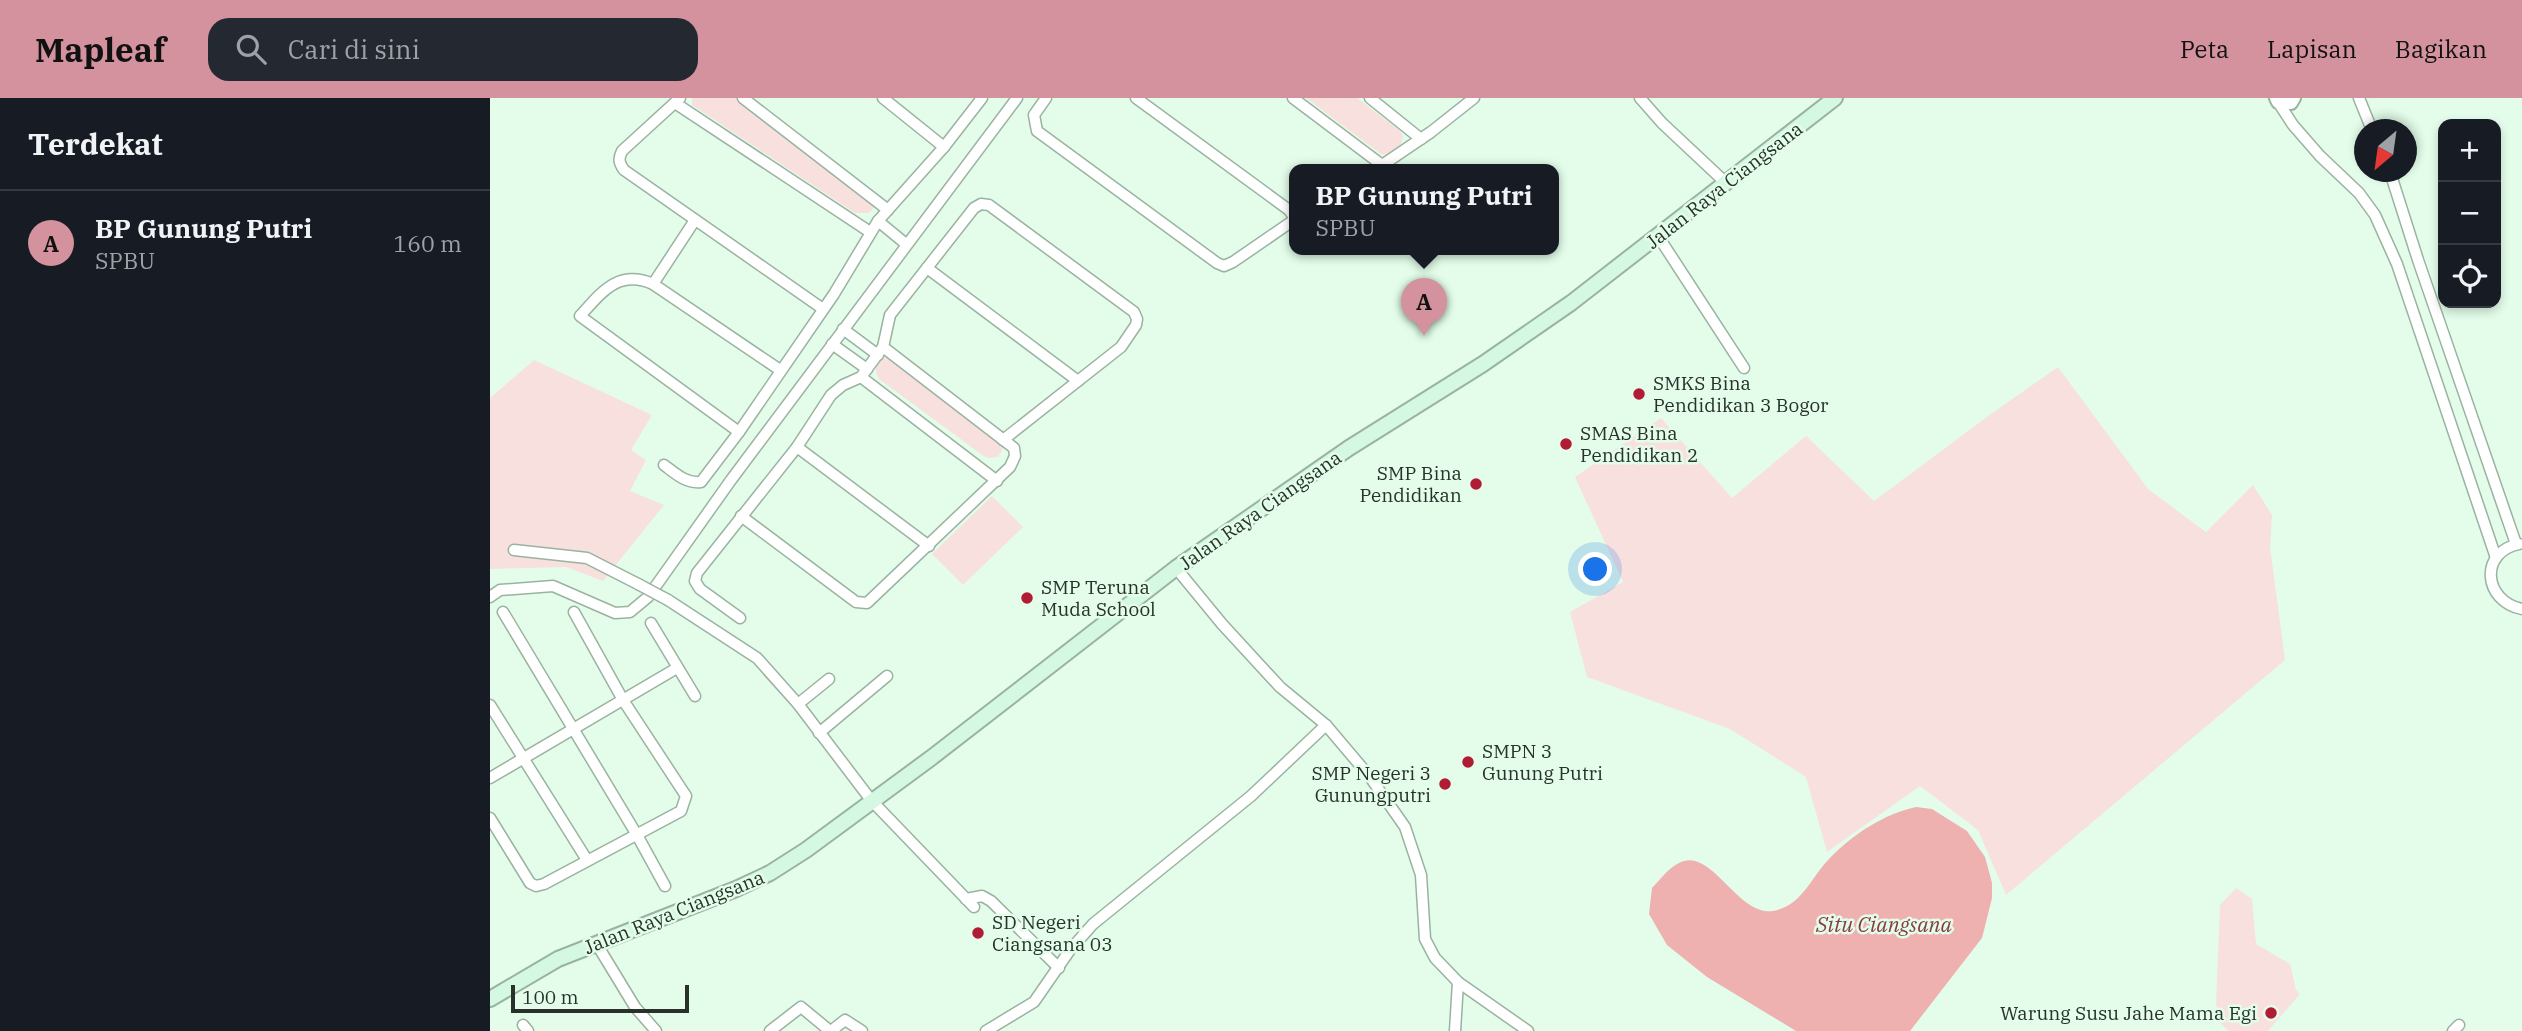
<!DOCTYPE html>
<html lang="id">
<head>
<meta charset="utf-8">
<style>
	:root { --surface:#171b24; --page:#242831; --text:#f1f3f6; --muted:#9ea1a6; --line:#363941; --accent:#d4929e }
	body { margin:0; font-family:"IBM Plex Serif",serif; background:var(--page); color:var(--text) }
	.controls { position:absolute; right:21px; top:21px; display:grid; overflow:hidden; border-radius:14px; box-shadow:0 4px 10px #0003 }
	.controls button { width:63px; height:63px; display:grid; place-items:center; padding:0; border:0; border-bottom:2px solid var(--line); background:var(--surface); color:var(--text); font:35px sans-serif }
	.compass { position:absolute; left:1864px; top:21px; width:63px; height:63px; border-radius:50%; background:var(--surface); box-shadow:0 4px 10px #0003; rotate:209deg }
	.scale { position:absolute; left:21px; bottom:18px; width:178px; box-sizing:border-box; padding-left:7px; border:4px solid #28322b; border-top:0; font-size:19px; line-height:24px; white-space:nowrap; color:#28322b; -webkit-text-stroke:5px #e3fdea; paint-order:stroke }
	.you { position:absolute; left:1106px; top:472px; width:24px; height:24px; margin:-18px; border:5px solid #fff; border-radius:50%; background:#1a73e8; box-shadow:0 0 0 10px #1a73e833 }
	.badge { display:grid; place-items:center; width:46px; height:46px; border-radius:50%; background:var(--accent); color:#111; font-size:23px; font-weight:700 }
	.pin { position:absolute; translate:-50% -58px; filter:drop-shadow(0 2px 4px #0008) }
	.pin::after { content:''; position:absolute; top:37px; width:24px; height:21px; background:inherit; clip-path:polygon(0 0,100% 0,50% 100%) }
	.popup { position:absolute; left:799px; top:66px; width:270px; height:91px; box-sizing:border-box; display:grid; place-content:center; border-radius:14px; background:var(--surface); filter:drop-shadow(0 2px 5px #0005); font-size:23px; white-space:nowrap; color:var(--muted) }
	.popup b { font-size:26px; color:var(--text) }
	.popup::after { content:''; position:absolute; left:50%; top:100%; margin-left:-14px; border:14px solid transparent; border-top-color:var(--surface) }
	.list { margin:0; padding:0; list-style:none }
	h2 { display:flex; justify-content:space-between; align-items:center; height:91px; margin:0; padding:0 28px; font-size:30px }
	h2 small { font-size:23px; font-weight:400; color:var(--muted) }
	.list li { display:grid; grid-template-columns:46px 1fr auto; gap:21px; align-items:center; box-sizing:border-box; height:105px; padding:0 28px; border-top:2px solid var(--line) }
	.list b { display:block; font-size:26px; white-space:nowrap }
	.list p { margin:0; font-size:23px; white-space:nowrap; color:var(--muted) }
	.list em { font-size:23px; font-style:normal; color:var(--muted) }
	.icon { flex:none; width:38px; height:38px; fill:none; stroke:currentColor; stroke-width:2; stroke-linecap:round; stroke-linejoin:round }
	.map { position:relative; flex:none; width:2032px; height:933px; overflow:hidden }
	header { display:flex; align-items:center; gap:42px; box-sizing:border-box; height:98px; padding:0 35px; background:var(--accent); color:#111 }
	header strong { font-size:33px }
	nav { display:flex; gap:38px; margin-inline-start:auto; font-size:24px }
	.search { width:490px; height:63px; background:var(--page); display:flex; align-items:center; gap:18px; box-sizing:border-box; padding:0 24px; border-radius:21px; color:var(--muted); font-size:26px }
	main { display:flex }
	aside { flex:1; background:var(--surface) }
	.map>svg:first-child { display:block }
	.green { fill:#f8e0df }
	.water { fill:#eeb1b0 }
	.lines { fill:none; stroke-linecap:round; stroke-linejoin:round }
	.minor-casing { stroke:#9ab3a1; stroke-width:13 }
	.tertiary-casing { stroke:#9ab3a1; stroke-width:16 }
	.secondary-casing { stroke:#9ab3a1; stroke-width:18 }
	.minor { stroke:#fff; stroke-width:10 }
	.tertiary { stroke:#fff; stroke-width:12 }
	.secondary { stroke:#d4f8e1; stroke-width:14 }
	.minor-bridge-casing { stroke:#9ab3a1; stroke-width:13; stroke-linecap:butt }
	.minor-bridge { stroke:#fff; stroke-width:10 }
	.poi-dot { fill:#b01c33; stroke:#e3fdea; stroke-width:2.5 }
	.labels { text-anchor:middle; stroke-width:5; stroke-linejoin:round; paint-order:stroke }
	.street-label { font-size:19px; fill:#28322b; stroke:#e3fdea }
	.poi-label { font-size:19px; fill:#28322b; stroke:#e3fdea; text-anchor:start }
	.water-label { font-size:21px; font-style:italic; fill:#873d3f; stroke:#e3fdea }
</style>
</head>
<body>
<header>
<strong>Mapleaf</strong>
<div class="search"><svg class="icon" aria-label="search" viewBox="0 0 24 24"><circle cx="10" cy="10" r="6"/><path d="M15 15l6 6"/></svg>Cari di sini</div>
<nav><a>Peta</a><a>Lapisan</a><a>Bagikan</a></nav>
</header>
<main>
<aside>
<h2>Terdekat<small></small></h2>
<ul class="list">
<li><span class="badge">A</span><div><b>BP Gunung Putri</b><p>SPBU</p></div><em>160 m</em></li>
</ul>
</aside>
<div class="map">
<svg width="2032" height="933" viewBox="0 0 2032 933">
	<rect width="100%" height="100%" fill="#e3fdea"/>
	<!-- green -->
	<g class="green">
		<path d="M 202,0 L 249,0 L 384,100 L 385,108 L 379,115 L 365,115 L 202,7 Z"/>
		<path d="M 816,0 L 867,0 L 909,32 L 913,38 C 911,51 904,59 891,56 Z"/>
		<path d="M 397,260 L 404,261 L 516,345 L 508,359 L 501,360 L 495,359 L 389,281 C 385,274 385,270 389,262 Z"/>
		<path d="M 44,262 L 162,317 L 141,352 L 156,362 L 140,393 L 174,407 L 113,483 L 76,469 L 0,471 L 0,300 Z"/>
		<path d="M 1568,269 L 1658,391 L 1716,434 L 1763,387 L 1782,417 L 1780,449 L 1795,562 L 1516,797 L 1488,732 L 1430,688 L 1337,754 L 1316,679 L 1240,631 L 1097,579 L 1080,514 L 1133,484 L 1085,379 L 1171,320 L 1242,400 L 1316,338 L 1384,403 L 1501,316 Z"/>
		<path d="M 502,398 L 533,429 L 473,487 L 442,456 Z"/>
		<path d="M 1746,790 L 1762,801 L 1766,846 L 1800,866 L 1806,892 L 1810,896 L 1778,933 L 1739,933 L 1731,926 L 1726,905 L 1730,807 Z"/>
	</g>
	<!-- water -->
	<path class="water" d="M 1426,709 L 1442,711 L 1477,733 L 1495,759 L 1502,785 L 1502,800 L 1492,840 L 1420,933 L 1306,933 L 1217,879 L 1177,847 L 1159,816 L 1162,790 C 1170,782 1178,770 1189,765 C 1222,748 1247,819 1283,813 C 1312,808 1321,779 1340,760 C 1363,736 1394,716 1426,709 Z"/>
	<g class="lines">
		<defs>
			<g id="minor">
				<path d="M 190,0 L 132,53 C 128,61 129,65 134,72 L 333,211"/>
				<path d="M 253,0 L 398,112"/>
				<path d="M 393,0 L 454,49"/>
				<path d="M 556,0 L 544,17 L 547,33 L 727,165 L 734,168 L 743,164 L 804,122"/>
				<path d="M 646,0 L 799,112 L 804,119"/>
				<path d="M 803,0 L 892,67"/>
				<path d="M 880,0 L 931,41"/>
				<path d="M 1150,0 L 1172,25 L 1236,85"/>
				<path d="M 1869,0 L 1882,32"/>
				<path d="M 1788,4 L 1803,27 L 1830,58 L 1869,95 L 1885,117 L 1907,166 L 2006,460"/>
				<path d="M 185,5 L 380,134"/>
				<path d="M 885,72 L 941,34 L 984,0"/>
				<path d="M 1900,74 L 1928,162 L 2026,446"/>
				<path d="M 388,123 L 416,146"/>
				<path d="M 1168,138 L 1254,270"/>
				<path d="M 437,170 L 588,283"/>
				<path d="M 163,186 L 205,122"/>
				<path d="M 353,231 L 388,257"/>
				<path d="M 342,246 L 377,271"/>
				<path d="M 371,279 L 507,383"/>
				<path d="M 249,334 L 90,218 C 112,194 128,171 163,186 L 290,272"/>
				<path d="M 307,349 L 439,448"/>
				<path d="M 174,367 C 185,375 196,386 211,384 L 249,334 L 344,196 L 388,123 L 454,49 L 492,0"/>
				<path d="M 251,418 L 366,504 L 377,505 L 520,369 L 525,358 L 524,350 L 393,249"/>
				<path d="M 2029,446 C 1989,454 1993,503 2032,511"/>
				<path d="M 24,452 L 97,460 L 148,486"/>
				<path d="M 686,470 L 732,526 L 790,589 L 836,627 L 880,679 L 915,729 L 931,777 L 935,841 L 945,860 L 968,884 L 1038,933"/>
				<path d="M 0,499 L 10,492 L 63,488 L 125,515 L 140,514 L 158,499 L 241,382 L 527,0"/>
				<path d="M 178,502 L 267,560 L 308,606 L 381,702 L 484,809"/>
				<path d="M 13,514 L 147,737 L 175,788"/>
				<path d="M 250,520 L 210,491 L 205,483 L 207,475 L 307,349 L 341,297 L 353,287 L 371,279 L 393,249 L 400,217 L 484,110 L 491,106 L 499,107 L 644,214 L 647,221 L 646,227 L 631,249 L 513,342"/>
				<path d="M 161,525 L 205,598"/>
				<path d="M 308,606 L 339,581"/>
				<path d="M 0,607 L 97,762"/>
				<path d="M 329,635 L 397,578"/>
				<path d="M 0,680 L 187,570"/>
				<path d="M 0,720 L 40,785 L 46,788 L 54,786 L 191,713 L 196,698 L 133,602 L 84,514"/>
				<path d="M 476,801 L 492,798 L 501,803 L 569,870"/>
				<path d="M 106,845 L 145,909 L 166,933"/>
				<path d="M 33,927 L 38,933"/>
				<path d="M 280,933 L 311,909 L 340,933"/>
				<path d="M 341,933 L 355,922 L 372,933"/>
				<path d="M 496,933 L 544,904 L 580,852 L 603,826 L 761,698 L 836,627"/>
				<path d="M 965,933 L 968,884"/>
				<path d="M 1963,933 L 1969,927"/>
			</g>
			<path id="tertiary" d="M 1786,0 L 1788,4 L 1801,5 L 1804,0"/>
			<path id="secondary" d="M 0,901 L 68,861 L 246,791 L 280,775 L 316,752 L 441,660 L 686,470 L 859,350 L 993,266 L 1081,205 L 1345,0"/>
		</defs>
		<!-- minor casing -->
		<use href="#minor" class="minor-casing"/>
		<!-- tertiary casing -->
		<use href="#tertiary" class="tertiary-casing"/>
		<!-- secondary casing -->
		<use href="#secondary" class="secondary-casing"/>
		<!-- minor -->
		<use href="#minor" class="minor"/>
		<!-- tertiary -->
		<use href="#tertiary" class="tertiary"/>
		<!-- secondary -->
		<use href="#secondary" class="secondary"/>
		<defs>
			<path id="minor-bridge" d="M 148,486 L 178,502"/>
		</defs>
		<!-- minor-bridge casing -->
		<use href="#minor-bridge" class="minor-bridge-casing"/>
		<!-- minor-bridge -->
		<use href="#minor-bridge" class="minor-bridge"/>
	</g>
	<!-- markers -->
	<g class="poi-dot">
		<circle cx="1149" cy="296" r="7"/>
		<circle cx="1076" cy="346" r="7"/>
		<circle cx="986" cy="386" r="7"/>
		<circle cx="537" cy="500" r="7"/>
		<circle cx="978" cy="664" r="7"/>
		<circle cx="955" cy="686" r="7"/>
		<circle cx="488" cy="835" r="7"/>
		<circle cx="1781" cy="915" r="7"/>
	</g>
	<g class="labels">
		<!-- street labels -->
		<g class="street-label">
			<text transform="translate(1234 87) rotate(-38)" y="7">Jalan Raya Ciangsana</text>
			<text transform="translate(770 412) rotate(-35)" y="7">Jalan Raya Ciangsana</text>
			<text transform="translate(184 814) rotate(-22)" y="7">Jalan Raya Ciangsana</text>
		</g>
		<!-- poi labels -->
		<g class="poi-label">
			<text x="1163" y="292">SMKS Bina<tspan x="1163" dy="22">Pendidikan 3 Bogor</tspan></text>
			<text x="1090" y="342">SMAS Bina<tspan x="1090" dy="22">Pendidikan 2</tspan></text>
			<text x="972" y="382" text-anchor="end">SMP Bina<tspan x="972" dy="22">Pendidikan</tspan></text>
			<text x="551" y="496">SMP Teruna<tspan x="551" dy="22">Muda School</tspan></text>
			<text x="992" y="660">SMPN 3<tspan x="992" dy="22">Gunung Putri</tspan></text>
			<text x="941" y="682" text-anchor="end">SMP Negeri 3<tspan x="941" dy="22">Gunungputri</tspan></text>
			<text x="502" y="831">SD Negeri<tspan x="502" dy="22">Ciangsana 03</tspan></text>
			<text x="1767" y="922" text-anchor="end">Warung Susu Jahe Mama Egi</text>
		</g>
		<!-- water labels -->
		<g class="water-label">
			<text x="1394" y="834">Situ Ciangsana</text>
		</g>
	</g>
</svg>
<div class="controls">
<button>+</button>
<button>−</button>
<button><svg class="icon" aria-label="locate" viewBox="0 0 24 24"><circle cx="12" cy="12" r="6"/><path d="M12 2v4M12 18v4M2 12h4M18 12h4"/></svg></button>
</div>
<svg class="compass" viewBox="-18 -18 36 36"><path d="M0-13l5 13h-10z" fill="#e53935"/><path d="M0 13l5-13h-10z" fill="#9ea1a6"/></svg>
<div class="scale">100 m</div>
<div class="you"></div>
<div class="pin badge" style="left:934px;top:238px">A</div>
<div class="popup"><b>BP Gunung Putri</b>SPBU</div>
</div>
</main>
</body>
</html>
